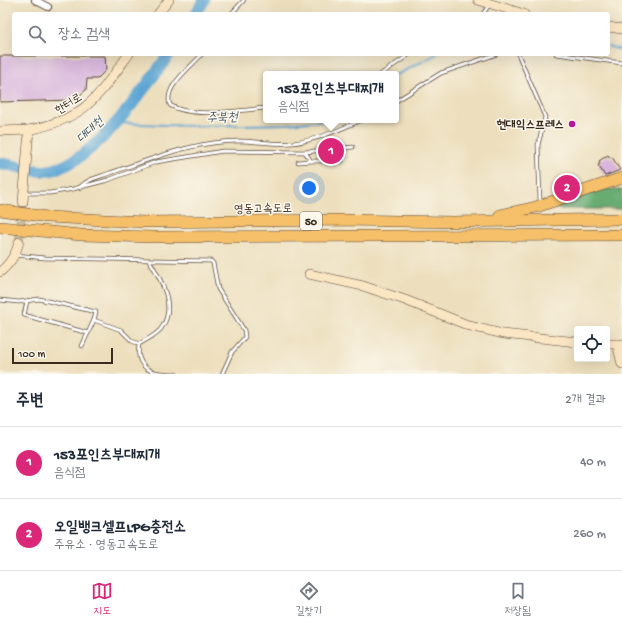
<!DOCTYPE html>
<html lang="ko">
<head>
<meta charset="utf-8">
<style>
	:root { --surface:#fff; --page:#f6f6f7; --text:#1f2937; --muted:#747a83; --line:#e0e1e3; --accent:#db2777 }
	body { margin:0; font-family:"Gochi Hand","Poor Story",sans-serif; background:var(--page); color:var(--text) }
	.controls { position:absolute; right:12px; bottom:12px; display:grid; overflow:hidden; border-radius:4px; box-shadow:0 4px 16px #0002 }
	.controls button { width:36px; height:36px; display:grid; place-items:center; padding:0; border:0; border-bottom:1px solid var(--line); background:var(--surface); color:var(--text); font:20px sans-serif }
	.scale { position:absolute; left:12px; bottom:10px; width:101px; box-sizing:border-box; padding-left:4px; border:2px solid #3b2a1e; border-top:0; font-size:11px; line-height:14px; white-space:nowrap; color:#3b2a1e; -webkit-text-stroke:3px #fbf7ec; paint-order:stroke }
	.you { position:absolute; left:309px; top:188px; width:14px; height:14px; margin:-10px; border:3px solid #fff; border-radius:50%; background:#1a73e8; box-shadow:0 0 0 6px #1a73e833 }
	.badge { display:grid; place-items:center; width:26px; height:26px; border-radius:50%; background:var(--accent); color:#fff; font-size:13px; font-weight:700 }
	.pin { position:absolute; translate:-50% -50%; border:2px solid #fff; box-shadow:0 1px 4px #0006 }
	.popup { position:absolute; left:263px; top:71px; width:136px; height:52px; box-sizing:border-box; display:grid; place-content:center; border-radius:4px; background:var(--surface); filter:drop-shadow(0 1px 3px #0005); font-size:13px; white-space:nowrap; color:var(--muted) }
	.popup b { font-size:15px; color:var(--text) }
	.popup::after { content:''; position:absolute; left:50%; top:100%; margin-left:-8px; border:8px solid transparent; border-top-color:var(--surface) }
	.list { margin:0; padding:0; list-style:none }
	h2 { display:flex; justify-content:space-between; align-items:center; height:52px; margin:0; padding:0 16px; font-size:17px }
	h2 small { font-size:13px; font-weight:400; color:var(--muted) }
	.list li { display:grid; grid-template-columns:26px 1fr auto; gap:12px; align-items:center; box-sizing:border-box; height:72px; padding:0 16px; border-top:1px solid var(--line) }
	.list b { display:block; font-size:15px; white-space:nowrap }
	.list p { margin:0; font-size:13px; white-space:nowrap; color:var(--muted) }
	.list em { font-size:13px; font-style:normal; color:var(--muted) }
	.icon { flex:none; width:22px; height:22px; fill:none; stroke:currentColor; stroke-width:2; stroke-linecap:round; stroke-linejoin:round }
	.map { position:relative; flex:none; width:622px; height:374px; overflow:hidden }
	.search { position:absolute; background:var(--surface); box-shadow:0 4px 16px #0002; left:12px; right:12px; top:12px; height:44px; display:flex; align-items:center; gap:10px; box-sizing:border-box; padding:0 14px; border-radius:4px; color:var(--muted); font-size:15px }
	.sheet { height:196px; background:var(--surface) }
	nav { display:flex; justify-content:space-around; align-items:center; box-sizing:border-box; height:56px; border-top:1px solid var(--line); background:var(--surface); font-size:11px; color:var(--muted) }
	nav a { display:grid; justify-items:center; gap:2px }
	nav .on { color:var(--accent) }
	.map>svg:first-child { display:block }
	.forest { fill:#67ac72; stroke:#516b48 }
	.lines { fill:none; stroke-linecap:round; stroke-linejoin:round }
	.stream { stroke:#5ba5d3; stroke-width:2 }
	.river { stroke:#5ba5d3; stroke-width:12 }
	.building { fill:#d8b5dc }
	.secondary-tunnel { stroke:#c9bb9d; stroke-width:9; stroke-dasharray:9 4.5; stroke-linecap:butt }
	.lane-casing { stroke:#564536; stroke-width:4.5 }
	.street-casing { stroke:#564536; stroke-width:8 }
	.secondary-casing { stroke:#564536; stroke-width:10 }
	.highway-casing { stroke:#564536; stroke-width:12 }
	.lane { stroke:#fff; stroke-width:3 }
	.street { stroke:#fff; stroke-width:6 }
	.secondary { stroke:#fbe6c4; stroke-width:9 }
	.highway { stroke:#f6c06b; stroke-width:11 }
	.poi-dot { fill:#b5179e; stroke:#fbf7ec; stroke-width:1.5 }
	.labels { text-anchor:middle; stroke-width:3; stroke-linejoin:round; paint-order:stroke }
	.shield { fill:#fbf7ec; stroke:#75685c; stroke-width:1 }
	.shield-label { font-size:11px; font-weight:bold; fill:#3b2a1e }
	.street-label { font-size:12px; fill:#3b2a1e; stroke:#fbf7ec }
	.poi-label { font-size:12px; font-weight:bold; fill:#3b2a1e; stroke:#fbf7ec; text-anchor:end }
	.water-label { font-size:13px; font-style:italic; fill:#485b66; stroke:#fbf7ec }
</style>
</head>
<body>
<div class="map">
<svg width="622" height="374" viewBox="0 0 622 374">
	<rect width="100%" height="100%" fill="#fbf7ec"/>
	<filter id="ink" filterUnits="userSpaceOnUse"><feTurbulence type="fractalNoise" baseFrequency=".025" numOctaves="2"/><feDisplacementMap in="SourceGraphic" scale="8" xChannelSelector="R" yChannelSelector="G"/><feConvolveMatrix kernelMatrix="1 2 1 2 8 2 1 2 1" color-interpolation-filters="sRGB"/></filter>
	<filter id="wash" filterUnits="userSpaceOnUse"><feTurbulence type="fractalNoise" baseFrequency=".012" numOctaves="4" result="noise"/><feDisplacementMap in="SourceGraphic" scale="16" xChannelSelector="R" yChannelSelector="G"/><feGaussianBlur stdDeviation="0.9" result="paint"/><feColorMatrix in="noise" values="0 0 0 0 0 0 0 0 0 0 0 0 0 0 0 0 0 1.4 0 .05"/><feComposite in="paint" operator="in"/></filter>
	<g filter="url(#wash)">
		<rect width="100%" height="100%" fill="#eddfbd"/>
		<!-- forest -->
		<path class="forest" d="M 601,189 L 622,189 L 622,209 L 555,209 L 559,205 Z"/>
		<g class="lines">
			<!-- stream -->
			<g class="stream">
				<path d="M 608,46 L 617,49 L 622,48"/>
				<path d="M 396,75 L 437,54"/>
				<path d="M 116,123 L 192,126 L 287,124 L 329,120"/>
			</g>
			<!-- river -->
			<g class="river">
				<path d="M 196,14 L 204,0"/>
				<path d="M 0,163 C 13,165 33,172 45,171 C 91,168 144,89 169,54"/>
			</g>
		</g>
		<g id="blocks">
			<!-- building -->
			<g class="building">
				<path d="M 0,56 L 105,56 L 106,70 L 97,79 L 87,79 L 86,90 L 74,100 L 0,102 Z"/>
				<path d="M 608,155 L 610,158 L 612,157 L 620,170 L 605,176 L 598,165 L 600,164 L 599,161 Z"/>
			</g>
		</g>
	</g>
	<g filter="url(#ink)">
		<use href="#blocks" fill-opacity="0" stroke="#564536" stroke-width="1"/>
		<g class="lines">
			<!-- secondary-tunnel -->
			<path class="secondary-tunnel" d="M 19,242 L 23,202"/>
			<defs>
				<g id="lane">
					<path d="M 231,14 L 244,0"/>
					<path d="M 483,14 L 489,5"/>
					<path d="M 202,54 C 192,67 163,86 170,105 C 192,119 240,110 266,108"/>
					<path d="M 518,54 L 545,117 L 538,145 L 540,200"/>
					<path d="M 556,54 L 622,63"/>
					<path d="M 381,74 L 410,54"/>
					<path d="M 396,101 L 441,73 L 497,54"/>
					<path d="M 305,152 L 311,161 L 342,161"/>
					<path d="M 298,162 L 311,161"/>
					<path d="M 80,187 C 89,178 100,177 110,173 C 152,159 194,141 239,141 C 257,141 275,145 293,143 C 317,140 341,129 362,120"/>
					<path d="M 25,193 L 50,193 L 73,189 L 108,180 L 156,162 L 223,151 L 305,152 L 353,147"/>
					<path d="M 16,255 L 45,258 L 211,261 L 213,263 L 218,289 L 244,330 L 245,337 L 232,352 L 222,374"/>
					<path d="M 0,300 L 19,302 L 39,299 L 96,312 L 94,320 L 121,330 L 132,341 L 139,344 C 138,349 138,352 139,357 C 144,374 159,373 176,374"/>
					<path d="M 27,301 L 24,315 L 88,333"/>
					<path d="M 139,344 C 146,340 154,336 160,330 C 178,308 161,279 149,260"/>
					<path d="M 82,346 L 94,320"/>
				</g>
				<path id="street" d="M 35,0 L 48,7"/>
				<g id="secondary">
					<path d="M 478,0 L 524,14"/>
					<path d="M 158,14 L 169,0"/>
					<path d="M 608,27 L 622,29"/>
					<path d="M 0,131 L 29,130"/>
					<path d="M 23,202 L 29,130 C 86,118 96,99 129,54"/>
					<path d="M 0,272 C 10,264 16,255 19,242"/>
					<path d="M 309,274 L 363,286 L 405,300 L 470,326 L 503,334 L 577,342"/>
					<path d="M 607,344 L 622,344"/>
					<path d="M 617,344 L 622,364"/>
				</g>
				<g id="highway">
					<path d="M 0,210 L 47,217 L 144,222 L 345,220 L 453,222 L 622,219"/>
					<path d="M 500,215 L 536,207 L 622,178"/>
					<path d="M 0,227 L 81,235 L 153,237 L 622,235"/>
				</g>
			</defs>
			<!-- lane casing -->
			<use href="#lane" class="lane-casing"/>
			<!-- street casing -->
			<use href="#street" class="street-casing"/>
			<!-- secondary casing -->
			<use href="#secondary" class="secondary-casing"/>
			<!-- highway casing -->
			<use href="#highway" class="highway-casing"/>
			<!-- lane -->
			<use href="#lane" class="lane"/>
			<!-- street -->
			<use href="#street" class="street"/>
			<!-- secondary -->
			<use href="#secondary" class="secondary"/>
			<!-- highway -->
			<use href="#highway" class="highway"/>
		</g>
	</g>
	<!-- markers -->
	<circle class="poi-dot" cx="572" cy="124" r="4"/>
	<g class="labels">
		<!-- shield labels -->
		<rect class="shield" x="300" y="212" width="22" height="18" rx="3"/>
		<g class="shield-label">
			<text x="311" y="225">50</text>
		</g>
		<!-- street labels -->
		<g class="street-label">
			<text transform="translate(68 103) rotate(-31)" y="4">한터로</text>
			<text transform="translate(263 208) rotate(-1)" y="4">영동고속도로</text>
		</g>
		<!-- poi labels -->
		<g class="poi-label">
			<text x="564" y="128">현대익스프레스</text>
		</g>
		<!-- water labels -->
		<g class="water-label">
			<text transform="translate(222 116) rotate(-2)" y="5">주북천</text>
			<text transform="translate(89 129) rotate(-43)" y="5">대대천</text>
		</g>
	</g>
</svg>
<div class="controls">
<button><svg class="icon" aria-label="locate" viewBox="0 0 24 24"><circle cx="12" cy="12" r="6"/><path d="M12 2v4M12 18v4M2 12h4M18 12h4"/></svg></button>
</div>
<div class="scale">100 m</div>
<div class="you"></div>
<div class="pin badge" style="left:331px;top:151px">1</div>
<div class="popup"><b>153포인츠부대찌개</b>음식점</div>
<div class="pin badge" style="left:567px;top:188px">2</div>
<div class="search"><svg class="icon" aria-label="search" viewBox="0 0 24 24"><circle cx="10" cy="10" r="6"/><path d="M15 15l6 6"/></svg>장소 검색</div>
</div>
<section class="sheet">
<h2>주변<small>2개 결과</small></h2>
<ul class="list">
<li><span class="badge">1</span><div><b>153포인츠부대찌개</b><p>음식점</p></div><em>40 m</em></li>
<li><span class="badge">2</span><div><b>오일뱅크셀프LPG충전소</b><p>주유소 · 영동고속도로</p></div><em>260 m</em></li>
</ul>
</section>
<nav>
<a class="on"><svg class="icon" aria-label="map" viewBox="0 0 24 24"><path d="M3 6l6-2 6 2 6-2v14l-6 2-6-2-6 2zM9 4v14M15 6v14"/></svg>지도</a>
<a><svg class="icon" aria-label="directions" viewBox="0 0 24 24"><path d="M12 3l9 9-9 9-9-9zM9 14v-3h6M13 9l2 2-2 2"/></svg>길찾기</a>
<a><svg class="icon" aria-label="saved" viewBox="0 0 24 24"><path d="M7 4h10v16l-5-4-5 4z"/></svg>저장됨</a>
</nav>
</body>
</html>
